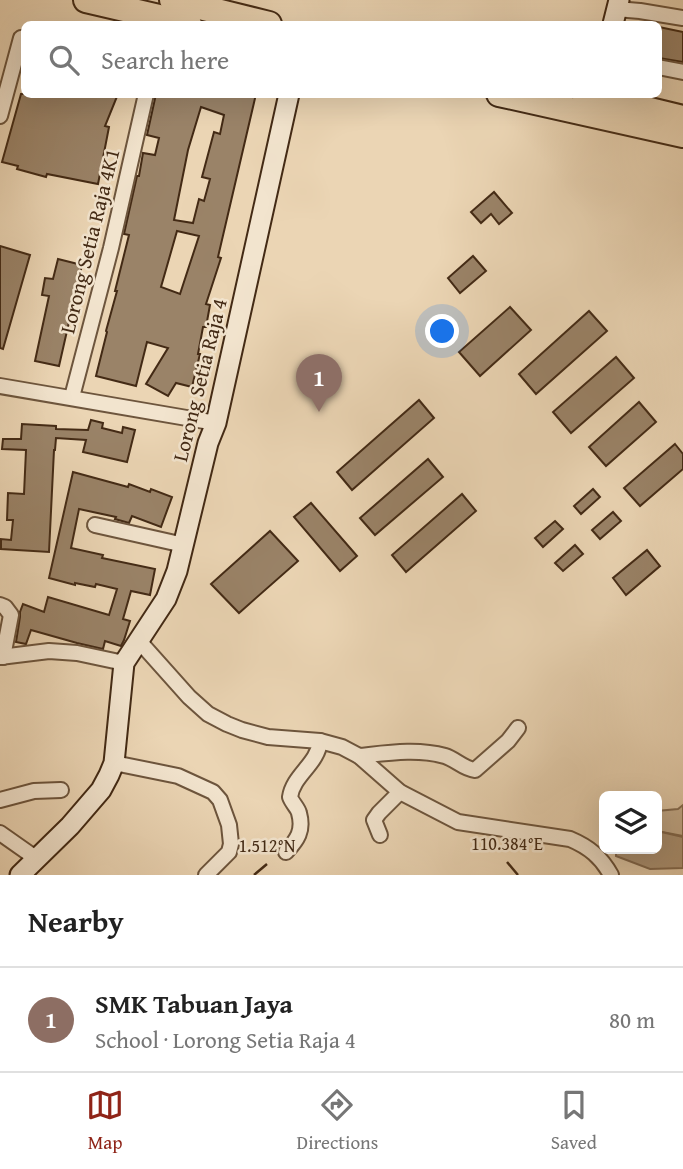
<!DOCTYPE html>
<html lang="en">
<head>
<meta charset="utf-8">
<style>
	:root { --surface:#fff; --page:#f6f6f6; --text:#222; --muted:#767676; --line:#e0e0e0; --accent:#8f2418 }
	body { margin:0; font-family:"Gentium Book Plus",serif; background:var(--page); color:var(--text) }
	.controls { position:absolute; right:21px; bottom:21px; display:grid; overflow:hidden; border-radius:10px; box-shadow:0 7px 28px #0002 }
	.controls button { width:63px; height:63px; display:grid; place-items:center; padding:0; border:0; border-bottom:2px solid var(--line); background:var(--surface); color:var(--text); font:35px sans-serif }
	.you { position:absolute; left:443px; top:332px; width:24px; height:24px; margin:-18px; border:5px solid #fff; border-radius:50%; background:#1a73e8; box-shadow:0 0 0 10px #1a73e833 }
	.badge { display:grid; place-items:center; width:46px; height:46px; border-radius:50%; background:var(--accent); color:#fff; font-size:23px; font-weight:700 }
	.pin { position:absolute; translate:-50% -58px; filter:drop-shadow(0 2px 4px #0008) }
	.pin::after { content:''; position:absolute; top:37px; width:24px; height:21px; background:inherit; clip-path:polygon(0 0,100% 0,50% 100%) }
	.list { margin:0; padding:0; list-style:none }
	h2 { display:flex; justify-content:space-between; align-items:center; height:91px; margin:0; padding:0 28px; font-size:30px }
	h2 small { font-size:23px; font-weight:400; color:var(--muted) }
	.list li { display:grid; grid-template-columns:46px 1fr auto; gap:21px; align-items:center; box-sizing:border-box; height:105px; padding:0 28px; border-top:2px solid var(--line) }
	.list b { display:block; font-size:26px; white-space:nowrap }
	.list p { margin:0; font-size:23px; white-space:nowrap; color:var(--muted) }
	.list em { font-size:23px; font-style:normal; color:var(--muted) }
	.icon { flex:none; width:38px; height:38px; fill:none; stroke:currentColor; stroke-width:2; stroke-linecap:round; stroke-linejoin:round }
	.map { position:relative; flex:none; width:683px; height:875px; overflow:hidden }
	.search { position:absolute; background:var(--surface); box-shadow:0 7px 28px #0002; left:21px; right:21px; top:21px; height:77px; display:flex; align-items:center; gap:18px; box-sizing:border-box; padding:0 24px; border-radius:10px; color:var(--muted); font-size:26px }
	.sheet { height:196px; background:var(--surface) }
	nav { display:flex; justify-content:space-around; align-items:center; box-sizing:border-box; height:98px; border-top:2px solid var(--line); background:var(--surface); font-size:19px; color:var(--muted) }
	nav a { display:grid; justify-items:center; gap:4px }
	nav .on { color:var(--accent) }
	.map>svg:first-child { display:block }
	.green { fill:#ceb899; stroke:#887157; stroke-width:2 }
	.water { fill:#b29b7e; stroke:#866e54; stroke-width:2 }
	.building { fill:#9a8368; stroke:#432a15; stroke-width:2; fill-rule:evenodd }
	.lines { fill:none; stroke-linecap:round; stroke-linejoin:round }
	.street-casing { stroke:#6d553d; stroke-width:18 }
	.secondary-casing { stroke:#432a15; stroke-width:23 }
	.highway-casing { stroke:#432a15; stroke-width:28 }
	.street { stroke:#f2e4ce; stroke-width:14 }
	.secondary { stroke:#f2e4ce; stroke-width:19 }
	.highway { stroke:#ebd5b4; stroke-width:24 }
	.ticks { fill:none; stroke:#432a15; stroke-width:2.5 }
	.labels { text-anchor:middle; stroke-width:5; stroke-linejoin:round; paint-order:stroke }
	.street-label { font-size:21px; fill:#432a15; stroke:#f2e4ce }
	.ticks-label { font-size:18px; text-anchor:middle; fill:#432a15; stroke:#f2e4ce; stroke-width:5; stroke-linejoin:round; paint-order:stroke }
</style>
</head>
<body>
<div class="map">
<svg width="683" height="875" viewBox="0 0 683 875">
	<rect width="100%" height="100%" fill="#ebd5b4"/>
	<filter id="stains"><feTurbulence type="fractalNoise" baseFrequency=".00286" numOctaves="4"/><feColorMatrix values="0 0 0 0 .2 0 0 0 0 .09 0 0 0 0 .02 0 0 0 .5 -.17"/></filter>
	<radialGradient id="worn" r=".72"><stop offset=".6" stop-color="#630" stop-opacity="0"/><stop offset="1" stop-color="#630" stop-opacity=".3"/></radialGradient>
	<!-- green -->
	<path class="green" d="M 683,805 L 683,836 L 657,831 L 657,811 L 678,809 Z"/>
	<!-- water -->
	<path class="water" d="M 657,831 L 683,837 L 683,868 L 650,869 L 616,856 L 616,849 L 657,849 Z"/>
	<!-- building -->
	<g class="building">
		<path d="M 659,27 L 683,32 L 683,62 L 659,58 Z"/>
		<path d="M 21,94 L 118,94 L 105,126 L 109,127 L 98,184 L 47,174 L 46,177 L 17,169 L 18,166 L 2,162 Z"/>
		<path d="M 256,94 L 218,257 L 221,258 L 206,304 L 210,305 L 206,327 L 203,327 L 198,354 L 200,354 L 192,387 L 176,383 L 168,396 L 146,384 L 168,348 L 147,342 L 136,386 L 96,376 L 107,332 L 106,331 L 117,291 L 115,291 L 129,235 L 124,234 L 137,176 L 139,176 L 143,153 L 155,155 L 159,138 L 147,135 L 156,94 ZM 201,107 L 224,115 L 220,134 L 214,132 L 202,177 L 210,179 L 204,201 L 199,199 L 193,223 L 174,220 L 188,150 ZM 177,231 L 199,236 L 180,294 L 161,287 Z"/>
		<path d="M 494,192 L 512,213 L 499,224 L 491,214 L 481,223 L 471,212 Z"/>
		<path d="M 0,246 L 30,255 L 3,349 L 0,348 Z"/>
		<path d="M 473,256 L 486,271 L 460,293 L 448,278 Z"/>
		<path d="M 58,259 L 82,265 L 59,366 L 35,361 L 49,296 L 42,295 L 45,278 L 53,279 Z"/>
		<path d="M 510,307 L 531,330 L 480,376 L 459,352 Z"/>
		<path d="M 589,311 L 607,331 L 536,394 L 519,374 Z"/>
		<path d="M 616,357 L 634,378 L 571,433 L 553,412 Z"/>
		<path d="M 419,400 L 434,418 L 352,490 L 337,472 Z"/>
		<path d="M 639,402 L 656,422 L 606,466 L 589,447 Z"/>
		<path d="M 91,420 L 103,423 L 102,428 L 122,433 L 123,427 L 135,430 L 127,462 L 83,452 L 86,440 L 56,438 L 55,450 L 54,450 L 49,552 L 1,549 L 1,539 L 11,540 L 13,520 L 7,520 L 8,493 L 24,494 L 26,450 L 2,449 L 3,439 L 21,439 L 22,424 L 56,426 L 56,429 L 88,430 Z"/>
		<path d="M 675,444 L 683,454 L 683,469 L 640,506 L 624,488 Z"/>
		<path d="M 428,459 L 443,477 L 375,535 L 360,518 Z"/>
		<path d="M 73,472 L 128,487 L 129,484 L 150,492 L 151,489 L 172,497 L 161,527 L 132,516 L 129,523 L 115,519 L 116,517 L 79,509 L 71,548 L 103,555 L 102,558 L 155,569 L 150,595 L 131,591 L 123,619 L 130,621 L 124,640 L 121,646 L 105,641 L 103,649 L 77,643 L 31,630 L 26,644 L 16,642 L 20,617 L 20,612 L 23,604 L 44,612 L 48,597 L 109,615 L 117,589 L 96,584 L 95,587 L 75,583 L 75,585 L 49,578 Z"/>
		<path d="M 593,489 L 600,497 L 581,514 L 574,506 Z"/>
		<path d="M 462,494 L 476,511 L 406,572 L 392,555 Z"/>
		<path d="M 311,503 L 357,556 L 340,571 L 294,517 Z"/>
		<path d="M 613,512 L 621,521 L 600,539 L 592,530 Z"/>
		<path d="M 555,521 L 563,529 L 543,547 L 535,538 Z"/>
		<path d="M 270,531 L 298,561 L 239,613 L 211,584 Z"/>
		<path d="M 575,545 L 583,554 L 563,571 L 555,563 Z"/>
		<path d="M 647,550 L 660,566 L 626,595 L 613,578 Z"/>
	</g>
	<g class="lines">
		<defs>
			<g id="street">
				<path d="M 616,9 L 640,11 L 683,18"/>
				<path d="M 658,67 L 683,72"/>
				<path d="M 0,116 L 21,38"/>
				<path d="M 0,386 L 216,423"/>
				<path d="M 72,397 L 111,248 L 146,94"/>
				<path d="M 95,525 L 184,545"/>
				<path d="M 0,605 L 5,607 L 11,615 L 3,657"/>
				<path d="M 139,641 L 189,697 L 208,714 L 227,724 L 242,730 L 268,737 L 320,741 L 342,747 L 359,756 L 400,792 L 458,822 L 570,839 C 589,847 601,857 611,875"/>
				<path d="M 0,657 L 49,651 L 77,653 L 124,663"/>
				<path d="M 359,756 C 387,753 417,748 445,756 C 455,759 464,769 475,770 L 508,741 L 518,728"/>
				<path d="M 114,763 L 178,776 L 213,792 L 220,800 L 229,825 L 231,844 L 229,852 L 206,875"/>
				<path d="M 0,800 L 34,791 L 61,790"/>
				<path d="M 0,833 L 37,859"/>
				<path d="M 380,835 L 374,820 L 379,813 L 400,792"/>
				<path d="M 286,852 C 297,840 304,831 299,813 C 298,808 292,803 290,797 C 293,775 318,764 320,741"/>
			</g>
			<g id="secondary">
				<path d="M 613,24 L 619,0"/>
				<path d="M 20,875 L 70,826 L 101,790 L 109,775 L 114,763 L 124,663 L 166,599 L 177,571 L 208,443 L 216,423 L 289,94"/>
			</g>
			<g id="highway">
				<path d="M 86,0 L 189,24"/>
				<path d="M 172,0 L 269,24"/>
				<path d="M 499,94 L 683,135"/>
				<path d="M 584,94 L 683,118"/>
			</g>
		</defs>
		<!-- street casing -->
		<use href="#street" class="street-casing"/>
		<!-- secondary casing -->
		<use href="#secondary" class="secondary-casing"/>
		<!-- highway casing -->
		<use href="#highway" class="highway-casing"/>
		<!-- street -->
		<use href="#street" class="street"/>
		<!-- secondary -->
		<use href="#secondary" class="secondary"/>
		<!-- highway -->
		<use href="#highway" class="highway"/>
	</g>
	<!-- ticks -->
	<path class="ticks" d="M 507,862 L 518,875M 254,875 L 267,864"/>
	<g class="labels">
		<!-- street labels -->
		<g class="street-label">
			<text transform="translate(90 241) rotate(-76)" y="7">Lorong Setia Raja 4K1</text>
			<text transform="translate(200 380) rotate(-76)" y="7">Lorong Setia Raja 4</text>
		</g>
	</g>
	<g class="ticks-label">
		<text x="507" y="850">110.384°E</text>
		<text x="267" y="852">1.512°N</text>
	</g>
	<rect width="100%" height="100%" filter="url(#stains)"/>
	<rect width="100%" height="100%" fill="url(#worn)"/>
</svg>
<div class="controls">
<button><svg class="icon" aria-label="layers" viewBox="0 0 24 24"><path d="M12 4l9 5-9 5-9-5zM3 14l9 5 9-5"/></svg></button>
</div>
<div class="you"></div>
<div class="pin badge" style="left:319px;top:412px;background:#8d6e63">1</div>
<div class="search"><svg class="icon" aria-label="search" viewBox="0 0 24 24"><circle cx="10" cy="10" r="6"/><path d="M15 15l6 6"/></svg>Search here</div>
</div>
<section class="sheet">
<h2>Nearby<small></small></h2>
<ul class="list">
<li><span class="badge" style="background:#8d6e63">1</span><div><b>SMK Tabuan Jaya</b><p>School · Lorong Setia Raja 4</p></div><em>80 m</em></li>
</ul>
</section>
<nav>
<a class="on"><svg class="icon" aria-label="map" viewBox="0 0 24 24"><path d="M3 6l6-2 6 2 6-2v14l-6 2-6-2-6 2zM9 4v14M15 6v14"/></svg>Map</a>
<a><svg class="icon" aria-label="directions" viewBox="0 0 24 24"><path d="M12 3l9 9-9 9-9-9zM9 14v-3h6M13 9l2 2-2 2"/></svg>Directions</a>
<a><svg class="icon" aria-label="saved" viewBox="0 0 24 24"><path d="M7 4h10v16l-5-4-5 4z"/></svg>Saved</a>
</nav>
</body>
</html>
